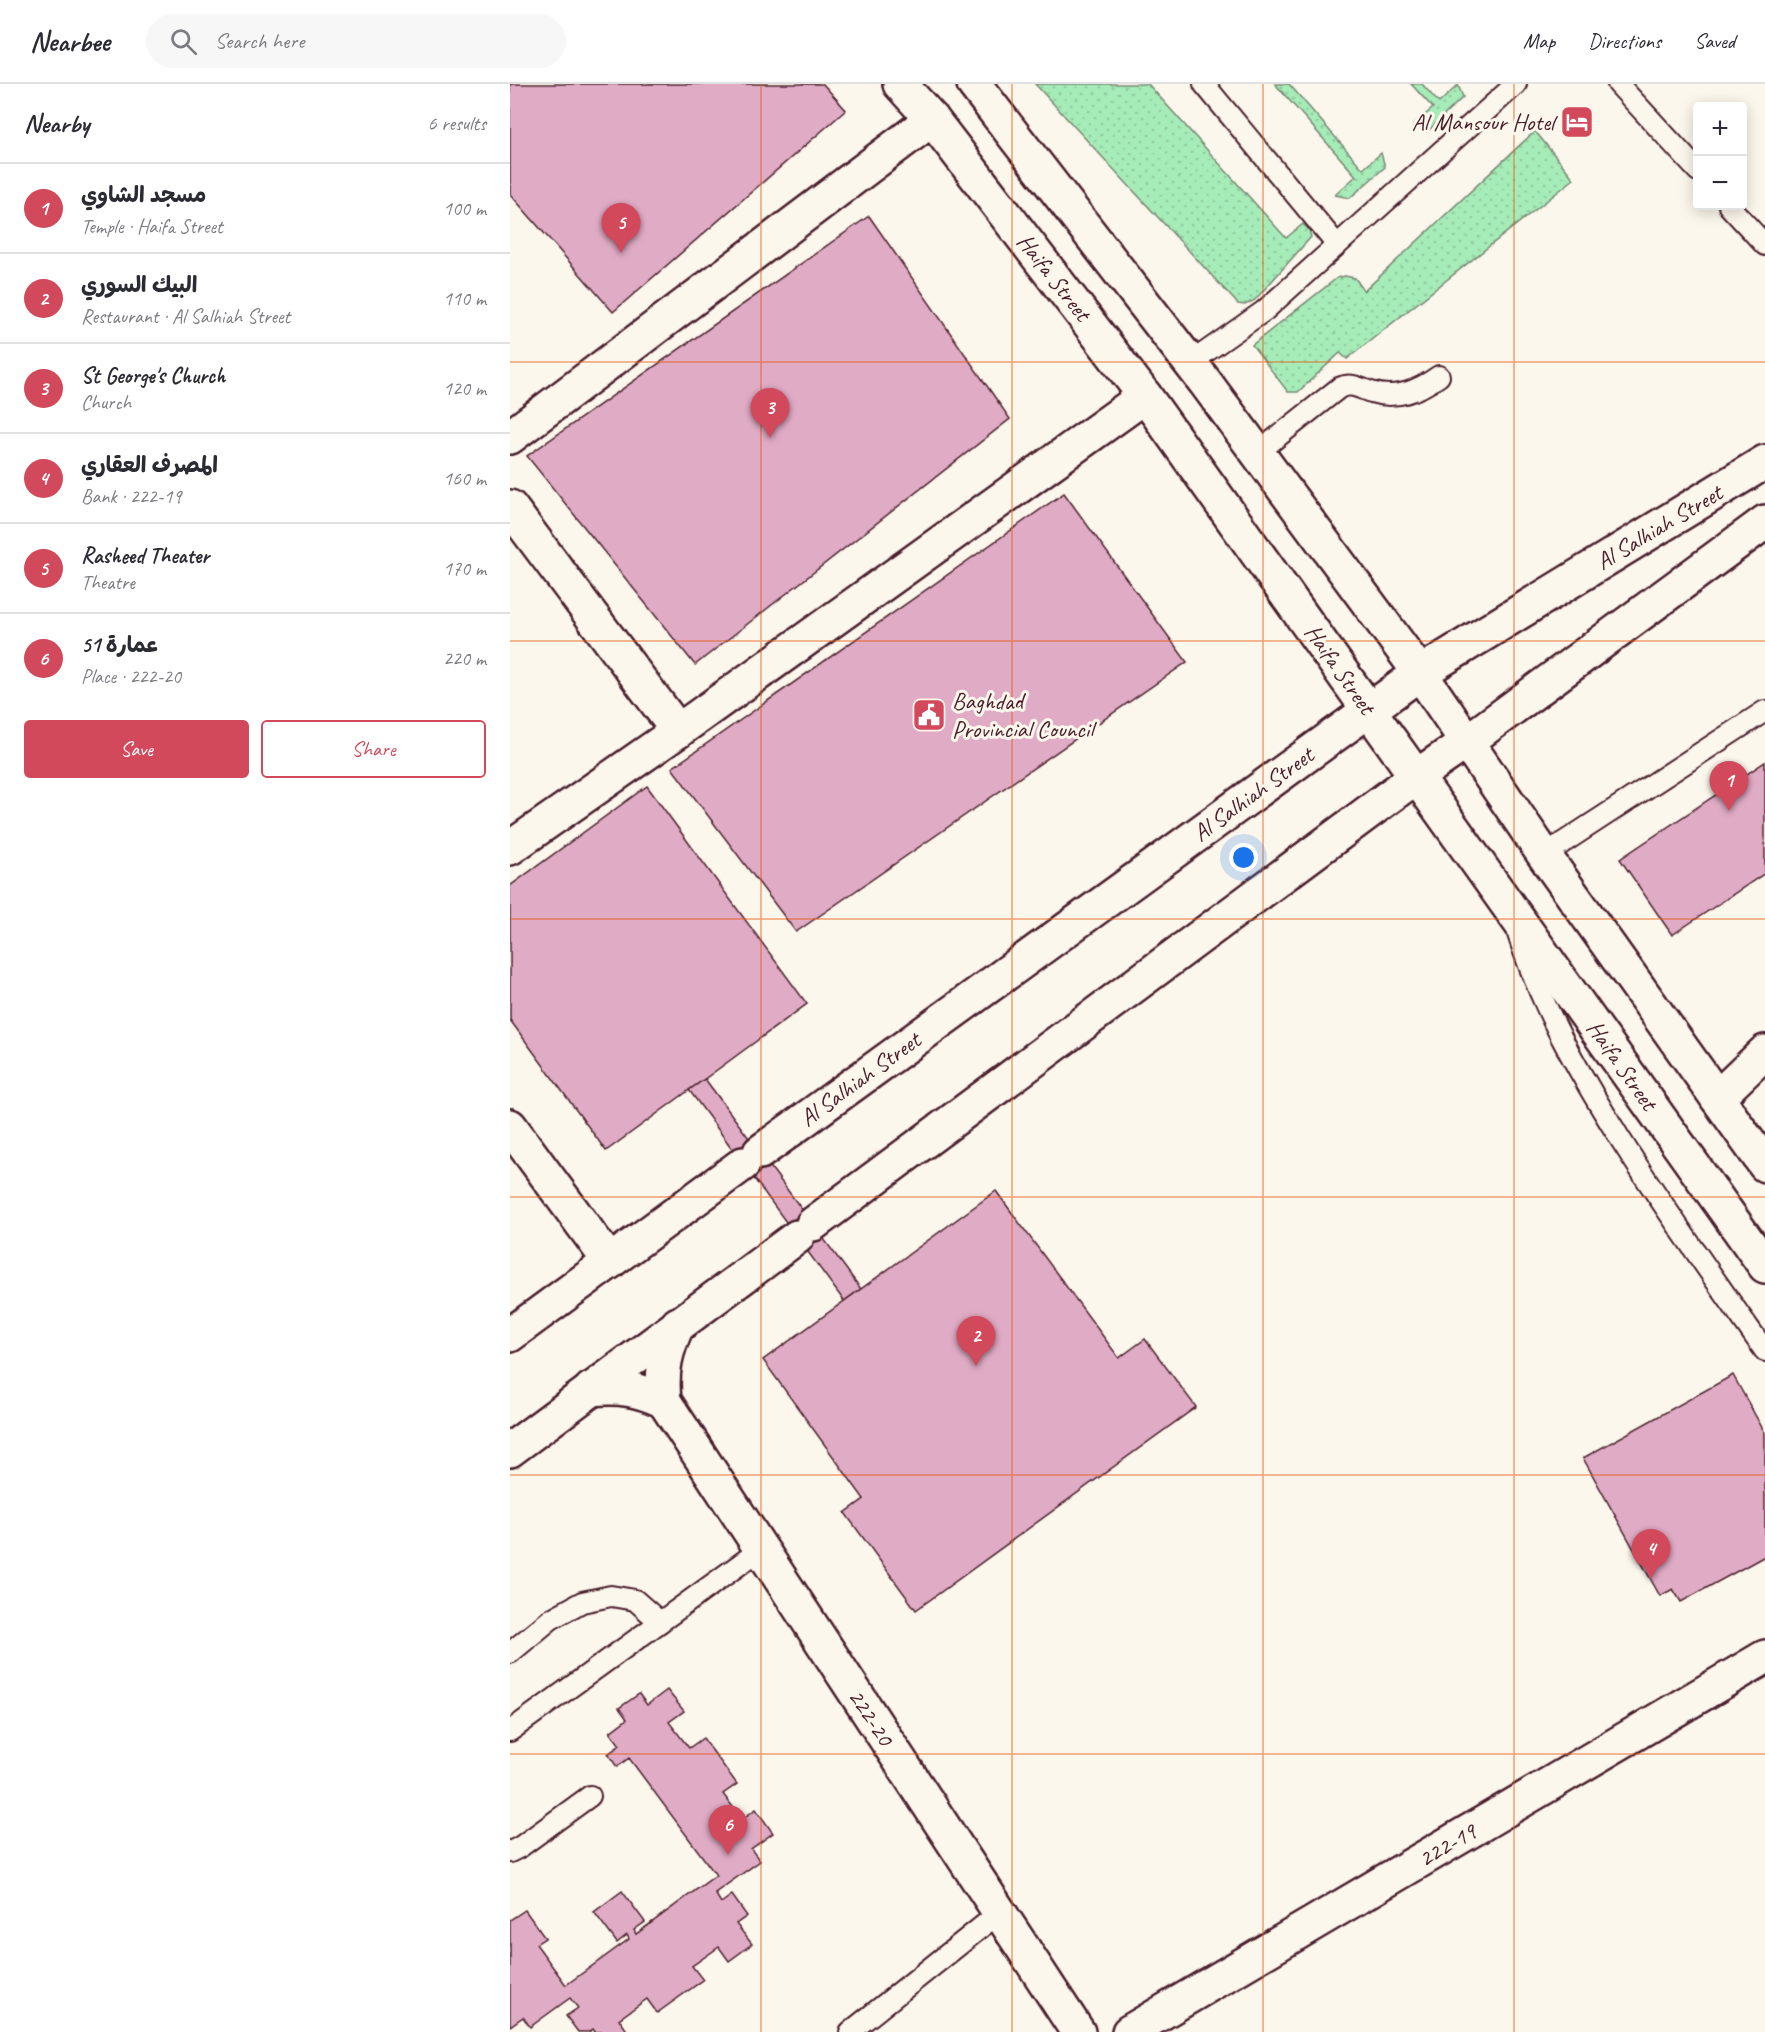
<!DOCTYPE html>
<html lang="en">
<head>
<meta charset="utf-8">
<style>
	:root { --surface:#fff; --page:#f7f7f7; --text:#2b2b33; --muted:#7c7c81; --line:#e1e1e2; --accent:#d1495b }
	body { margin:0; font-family:Caveat,"Playpen Sans Arabic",sans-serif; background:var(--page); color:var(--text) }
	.controls { position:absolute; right:18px; top:18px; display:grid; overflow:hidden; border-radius:6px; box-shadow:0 3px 15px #0003 }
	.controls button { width:54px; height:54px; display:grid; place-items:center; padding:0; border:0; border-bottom:2px solid var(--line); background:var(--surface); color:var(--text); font:30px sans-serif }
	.you { position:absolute; left:734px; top:774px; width:21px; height:21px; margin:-15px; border:4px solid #fff; border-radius:50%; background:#1a73e8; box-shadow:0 0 0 9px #1a73e833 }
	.badge { display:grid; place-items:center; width:39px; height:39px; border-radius:50%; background:var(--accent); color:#fff; font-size:20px; font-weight:700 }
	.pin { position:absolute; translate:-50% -50px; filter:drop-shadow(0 2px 3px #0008) }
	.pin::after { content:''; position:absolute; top:32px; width:21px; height:18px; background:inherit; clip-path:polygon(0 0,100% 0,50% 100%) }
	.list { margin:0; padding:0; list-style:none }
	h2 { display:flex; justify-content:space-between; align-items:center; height:78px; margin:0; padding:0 24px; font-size:26px }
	h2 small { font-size:20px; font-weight:400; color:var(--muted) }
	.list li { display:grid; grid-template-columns:39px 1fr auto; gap:18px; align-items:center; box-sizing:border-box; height:90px; padding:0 24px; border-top:2px solid var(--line) }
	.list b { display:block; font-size:22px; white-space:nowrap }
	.list p { margin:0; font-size:20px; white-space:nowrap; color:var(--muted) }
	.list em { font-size:20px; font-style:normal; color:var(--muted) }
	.actions { display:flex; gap:12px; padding:18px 24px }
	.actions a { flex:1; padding:14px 0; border:2px solid var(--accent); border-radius:6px; text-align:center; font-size:21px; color:var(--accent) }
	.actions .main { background:var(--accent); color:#fff }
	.icon { flex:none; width:33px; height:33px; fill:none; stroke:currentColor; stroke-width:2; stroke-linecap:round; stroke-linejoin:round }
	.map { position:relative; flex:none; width:1255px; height:1948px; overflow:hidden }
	header { display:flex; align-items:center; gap:36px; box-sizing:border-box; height:84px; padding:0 30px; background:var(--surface); border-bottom:2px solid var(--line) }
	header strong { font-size:28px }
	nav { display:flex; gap:33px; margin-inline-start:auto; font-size:21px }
	.search { width:420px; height:54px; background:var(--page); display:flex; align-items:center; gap:15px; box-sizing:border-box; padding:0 21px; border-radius:33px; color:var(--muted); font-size:22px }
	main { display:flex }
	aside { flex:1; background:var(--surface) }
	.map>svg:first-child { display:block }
	.grass { fill:url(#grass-dots); stroke:#788672; stroke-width:1.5 }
	.building { fill:#e0abc5; stroke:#4a1f2b; stroke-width:1.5 }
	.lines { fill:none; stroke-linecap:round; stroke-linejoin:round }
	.service-casing { stroke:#4a1f2b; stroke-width:24 }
	.minor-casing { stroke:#4a1f2b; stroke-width:38 }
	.secondary-casing { stroke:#4a1f2b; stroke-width:38 }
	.service { stroke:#fbf7ec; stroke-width:20 }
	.minor { stroke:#fbf7ec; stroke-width:33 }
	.secondary { stroke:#fbf7ec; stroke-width:33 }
	.grid { fill:none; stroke:#e8590c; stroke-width:1.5; stroke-opacity:0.55 }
	.labels { text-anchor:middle; stroke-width:6; stroke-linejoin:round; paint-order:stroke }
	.poi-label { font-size:24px; fill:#4a1f2b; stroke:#fbf7ec; text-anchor:end }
	.street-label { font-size:24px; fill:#4a1f2b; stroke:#fbf7ec }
</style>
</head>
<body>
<header>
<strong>Nearbee</strong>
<div class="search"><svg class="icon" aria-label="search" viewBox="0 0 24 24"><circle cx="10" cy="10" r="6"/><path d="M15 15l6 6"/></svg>Search here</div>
<nav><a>Map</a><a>Directions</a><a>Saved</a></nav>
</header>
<main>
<aside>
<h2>Nearby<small>6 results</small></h2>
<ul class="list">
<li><span class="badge">1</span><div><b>مسجد الشاوي</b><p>Temple · Haifa Street</p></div><em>100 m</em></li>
<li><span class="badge">2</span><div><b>البيك السوري</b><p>Restaurant · Al Salhiah Street</p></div><em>110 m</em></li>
<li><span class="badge">3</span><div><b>St George's Church</b><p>Church</p></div><em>120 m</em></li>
<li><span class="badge">4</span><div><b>المصرف العقاري</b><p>Bank · 222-19</p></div><em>160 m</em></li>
<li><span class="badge">5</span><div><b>Rasheed Theater</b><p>Theatre</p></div><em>170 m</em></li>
<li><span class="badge">6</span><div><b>عمارة 51</b><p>Place · 222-20</p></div><em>220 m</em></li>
</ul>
<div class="actions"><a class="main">Save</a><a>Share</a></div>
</aside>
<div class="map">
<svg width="1255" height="1948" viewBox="0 0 1255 1948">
	<defs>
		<pattern id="grass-dots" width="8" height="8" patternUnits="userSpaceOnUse" patternTransform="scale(1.5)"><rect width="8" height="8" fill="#a5ecb8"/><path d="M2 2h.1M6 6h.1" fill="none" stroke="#90ca9e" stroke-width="1.8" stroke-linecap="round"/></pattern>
	</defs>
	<rect width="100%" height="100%" fill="#fbf7ec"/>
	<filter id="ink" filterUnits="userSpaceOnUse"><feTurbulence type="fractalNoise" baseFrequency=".0167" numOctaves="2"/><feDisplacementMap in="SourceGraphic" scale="12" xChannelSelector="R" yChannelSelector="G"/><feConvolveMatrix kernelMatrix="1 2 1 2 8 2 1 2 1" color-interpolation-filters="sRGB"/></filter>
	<g filter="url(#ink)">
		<!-- grass -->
		<g class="grass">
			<path d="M 525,0 L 638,0 L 776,154 L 793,140 L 799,146 L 801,153 L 745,216 L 735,221 L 728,220 Z"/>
			<path d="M 765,0 L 779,0 L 853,85 L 871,69 L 875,83 L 840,114 L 825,111 L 846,92 Z"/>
			<path d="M 901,0 L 912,0 L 929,19 L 948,1 L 953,13 L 920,45 L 912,46 L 903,41 L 923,24 Z"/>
			<path d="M 1025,47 L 1064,95 L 837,275 L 830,269 L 788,308 L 778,308 L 742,261 L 827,194 L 835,192 L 845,194 L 854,207 Z"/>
		</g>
		<!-- building -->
		<g class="building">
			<path d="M 0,0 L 313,0 L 336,26 L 103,228 L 0,110 Z"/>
			<path d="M 359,132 L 500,335 L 185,581 L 17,372 Z"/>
			<path d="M 554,409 L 677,578 L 286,848 L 162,684 Z"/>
			<path d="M 1255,678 L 1255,789 L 1162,851 L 1110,775 Z"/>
			<path d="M 137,702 L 297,920 L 96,1067 L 0,936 L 0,802 Z"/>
			<path d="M 195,995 L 351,1205 L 334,1217 L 179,1006 Z"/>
			<path d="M 486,1107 L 609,1274 L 635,1255 L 686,1323 L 406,1526 L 335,1429 L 354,1415 L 253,1276 Z"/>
			<path d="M 1223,1291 L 1255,1349 L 1255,1472 L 1171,1518 L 1163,1505 L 1150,1512 L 1073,1374 Z"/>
			<path d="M 157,1606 L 174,1627 L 159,1638 L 179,1664 L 193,1654 L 227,1700 L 213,1710 L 232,1735 L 246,1725 L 263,1749 L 241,1765 L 250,1777 L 205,1809 L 211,1819 L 222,1811 L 237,1832 L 226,1840 L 242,1860 L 219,1877 L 209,1863 L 182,1882 L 193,1896 L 147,1929 L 137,1915 L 109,1935 L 118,1948 L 85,1948 L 83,1945 L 79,1948 L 68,1948 L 56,1932 L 68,1924 L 60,1914 L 20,1943 L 13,1933 L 0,1942 L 0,1836 L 15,1826 L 35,1854 L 26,1860 L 56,1901 L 119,1855 L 117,1851 L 107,1859 L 84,1828 L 112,1807 L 135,1838 L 124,1846 L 126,1850 L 206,1791 L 119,1674 L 107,1683 L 98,1670 L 110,1661 L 100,1648 L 117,1635 L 109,1624 L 129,1610 L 137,1621 Z"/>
		</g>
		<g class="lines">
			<defs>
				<g id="service">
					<path d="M 694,0 L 827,161"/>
					<path d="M 1108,0 L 1188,87"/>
					<path d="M 1219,122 L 1255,161"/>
					<path d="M 680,279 L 754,227 L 1006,0"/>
					<path d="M 747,369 L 829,304 C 842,298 848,304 861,308 C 886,316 908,307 929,292"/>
					<path d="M 1034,771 L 1255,627"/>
					<path d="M 1008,850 C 1032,925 1068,987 1109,1053 C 1155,1126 1205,1196 1255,1267"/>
					<path d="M 0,1569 L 41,1535 L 72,1518 L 101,1512 L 125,1516 L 150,1538"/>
					<path d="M 0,1647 L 251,1465"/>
					<path d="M 0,1768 L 10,1763 L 80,1712"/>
					<path d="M 340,1948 L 489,1829"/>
				</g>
				<g id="minor">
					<path d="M 0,353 L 422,35"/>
					<path d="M 0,423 L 168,647"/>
					<path d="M 0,764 L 168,647 L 635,312"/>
					<path d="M 1207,1014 L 1255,968"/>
					<path d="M 0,1042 L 100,1178"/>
					<path d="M 168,1240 C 155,1268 151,1287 154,1317 L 568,1948"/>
					<path d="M 81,1305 C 109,1302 129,1305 154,1317"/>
					<path d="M 619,1948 L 1255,1573"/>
				</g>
				<g id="secondary">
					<path d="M 390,0 L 422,35 L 635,312 L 1255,1182"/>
					<path d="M 464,0 L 695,298 L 910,589 L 1034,771 L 1255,1081"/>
					<path d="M 250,1068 L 910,589 L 1255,378"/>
					<path d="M 303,1140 L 907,692 L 958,657 L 1255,438"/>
					<path d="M 0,1251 L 233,1080"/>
					<path d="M 0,1366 L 287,1153"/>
				</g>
			</defs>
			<!-- service casing -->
			<use href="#service" class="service-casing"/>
			<!-- minor casing -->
			<use href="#minor" class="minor-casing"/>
			<!-- secondary casing -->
			<use href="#secondary" class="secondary-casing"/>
			<!-- service -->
			<use href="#service" class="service"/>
			<!-- minor -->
			<use href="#minor" class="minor"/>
			<!-- secondary -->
			<use href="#secondary" class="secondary"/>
		</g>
	</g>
	<!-- grid -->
	<path class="grid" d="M 251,0 L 251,1948M 502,0 L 502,1948M 753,0 L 753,1948M 1004,0 L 1004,1948M 0,278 L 1255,278M 0,557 L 1255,557M 0,835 L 1255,835M 0,1113 L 1255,1113M 0,1391 L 1255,1391M 0,1670 L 1255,1670"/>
	<!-- icons -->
	<defs>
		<symbol id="hotel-square" viewBox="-11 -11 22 22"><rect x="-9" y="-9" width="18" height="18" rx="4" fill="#d1495b" stroke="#fbf7ec"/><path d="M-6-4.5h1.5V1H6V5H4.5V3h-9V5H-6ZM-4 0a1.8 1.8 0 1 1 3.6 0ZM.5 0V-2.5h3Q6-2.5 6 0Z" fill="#fff"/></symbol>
		<symbol id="civic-square" viewBox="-11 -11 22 22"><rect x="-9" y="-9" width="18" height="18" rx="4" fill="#d1495b" stroke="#fbf7ec"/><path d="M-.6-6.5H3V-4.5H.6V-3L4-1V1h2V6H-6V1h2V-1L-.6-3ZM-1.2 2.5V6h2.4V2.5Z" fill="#fff"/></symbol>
	</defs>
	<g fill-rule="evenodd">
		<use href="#hotel-square" x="1048" y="19" width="38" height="38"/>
		<use href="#civic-square" x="400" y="612" width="38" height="38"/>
	</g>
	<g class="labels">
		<!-- poi labels -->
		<g class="poi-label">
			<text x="1044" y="46">Al Mansour Hotel</text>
			<text x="442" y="625" text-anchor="start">Baghdad<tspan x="442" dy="28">Provincial Council</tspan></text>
		</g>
		<!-- street labels -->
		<g class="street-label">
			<text transform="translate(544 193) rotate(52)" y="8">Haifa Street</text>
			<text transform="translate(1149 443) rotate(-31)" y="8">Al Salhiah Street</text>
			<text transform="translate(830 585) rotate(55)" y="8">Haifa Street</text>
			<text transform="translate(743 710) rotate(-36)" y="8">Al Salhiah Street</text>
			<text transform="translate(1112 981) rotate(55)" y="8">Haifa Street</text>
			<text transform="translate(350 995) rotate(-36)" y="8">Al Salhiah Street</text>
			<text transform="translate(361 1633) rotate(57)" y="8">222-20</text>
			<text transform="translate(937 1761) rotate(-30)" y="8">222-19</text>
		</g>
	</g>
</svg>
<div class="controls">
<button>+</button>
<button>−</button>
</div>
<div class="you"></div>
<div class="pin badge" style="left:1219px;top:727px">1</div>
<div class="pin badge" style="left:466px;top:1282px">2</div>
<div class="pin badge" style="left:260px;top:354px">3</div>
<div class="pin badge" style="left:1141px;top:1495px">4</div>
<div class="pin badge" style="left:111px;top:169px">5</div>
<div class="pin badge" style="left:218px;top:1771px">6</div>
</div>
</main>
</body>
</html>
